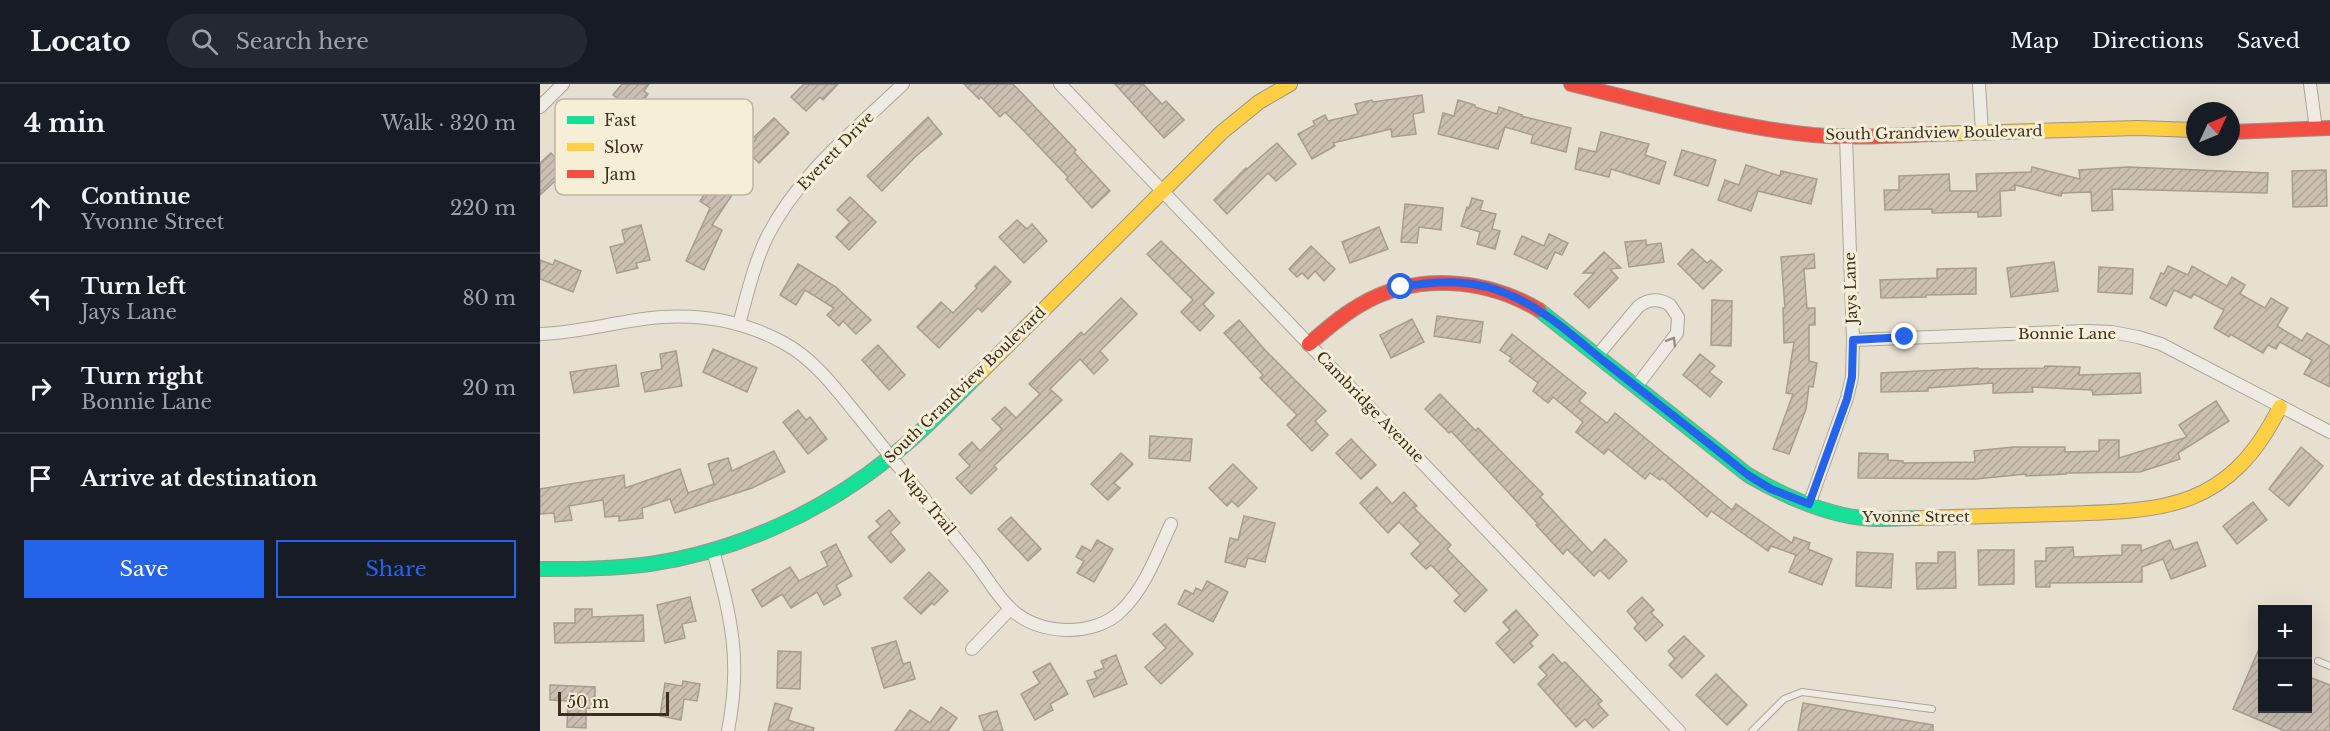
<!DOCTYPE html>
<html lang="en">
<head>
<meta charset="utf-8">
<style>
	:root { --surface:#171b24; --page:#242831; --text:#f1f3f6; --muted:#9ea1a6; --line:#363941; --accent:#2563eb }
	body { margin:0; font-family:"Libre Baskerville",serif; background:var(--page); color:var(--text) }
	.controls { position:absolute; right:18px; bottom:18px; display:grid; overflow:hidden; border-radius:0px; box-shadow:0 6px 24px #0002 }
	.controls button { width:54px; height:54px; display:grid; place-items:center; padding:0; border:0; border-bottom:2px solid var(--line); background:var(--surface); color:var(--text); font:30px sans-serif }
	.compass { position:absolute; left:1646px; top:18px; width:54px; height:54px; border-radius:50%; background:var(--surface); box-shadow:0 6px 24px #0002; rotate:46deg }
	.scale { position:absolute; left:18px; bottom:15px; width:111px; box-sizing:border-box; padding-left:6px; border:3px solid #3d2e20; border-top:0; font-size:16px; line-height:21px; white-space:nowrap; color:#3d2e20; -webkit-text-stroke:4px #f7eed8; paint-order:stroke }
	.stop { position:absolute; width:18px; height:18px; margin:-14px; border:4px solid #2563eb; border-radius:50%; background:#fff }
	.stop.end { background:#2563eb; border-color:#fff; box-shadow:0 2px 6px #0008 }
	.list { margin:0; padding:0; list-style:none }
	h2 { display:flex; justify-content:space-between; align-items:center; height:78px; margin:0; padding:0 24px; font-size:26px }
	h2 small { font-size:20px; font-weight:400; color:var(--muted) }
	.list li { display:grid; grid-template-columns:39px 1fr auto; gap:18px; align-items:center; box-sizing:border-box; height:90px; padding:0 24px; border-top:2px solid var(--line) }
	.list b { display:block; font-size:22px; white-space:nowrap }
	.list p { margin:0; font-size:20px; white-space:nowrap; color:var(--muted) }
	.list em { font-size:20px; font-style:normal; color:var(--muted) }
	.actions { display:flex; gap:12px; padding:18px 24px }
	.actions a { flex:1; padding:14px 0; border:2px solid var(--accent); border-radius:0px; text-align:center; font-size:21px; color:var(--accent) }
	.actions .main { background:var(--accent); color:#fff }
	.icon { flex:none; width:33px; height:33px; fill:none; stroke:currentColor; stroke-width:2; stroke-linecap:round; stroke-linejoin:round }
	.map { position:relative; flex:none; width:1790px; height:647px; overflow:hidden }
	header { display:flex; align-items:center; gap:36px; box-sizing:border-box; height:84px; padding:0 30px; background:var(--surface); border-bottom:2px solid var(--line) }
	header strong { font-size:28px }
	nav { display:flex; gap:33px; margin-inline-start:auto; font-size:21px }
	.search { width:420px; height:54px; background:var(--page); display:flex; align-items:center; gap:15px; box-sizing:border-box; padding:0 21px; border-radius:33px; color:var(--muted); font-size:22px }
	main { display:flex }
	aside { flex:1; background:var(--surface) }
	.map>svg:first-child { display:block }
	.building { fill:url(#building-hatch); stroke:#a89c90; stroke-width:1.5 }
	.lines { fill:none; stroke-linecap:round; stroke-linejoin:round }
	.lane-casing { stroke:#ada599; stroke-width:8 }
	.street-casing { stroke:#ada599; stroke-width:14 }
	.fast-casing { stroke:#9c958a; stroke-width:16 }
	.slow-casing { stroke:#9c958a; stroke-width:16 }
	.jam-casing { stroke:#9c958a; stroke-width:16 }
	.lane { stroke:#efebe3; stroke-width:6 }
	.street { stroke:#efebe3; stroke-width:12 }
	.fast { stroke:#16e098; stroke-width:14 }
	.slow { stroke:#ffcf43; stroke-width:14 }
	.jam { stroke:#f24e42; stroke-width:14 }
	.oneway { stroke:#968c82 }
	.route { stroke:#2563eb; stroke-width:8 }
	.labels { text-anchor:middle; stroke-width:6; stroke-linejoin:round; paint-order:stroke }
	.street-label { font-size:15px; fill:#3d2e20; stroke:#f7eed8 }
	.key { fill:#f7eed8; stroke:#bfb4a1; stroke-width:1.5 }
	.key-label { font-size:16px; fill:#3d2e20 }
</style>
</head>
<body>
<header>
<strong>Locato</strong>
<div class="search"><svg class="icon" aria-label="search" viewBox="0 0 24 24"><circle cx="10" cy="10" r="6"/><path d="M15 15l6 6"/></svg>Search here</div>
<nav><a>Map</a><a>Directions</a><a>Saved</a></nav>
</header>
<main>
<aside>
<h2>4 min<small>Walk · 320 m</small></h2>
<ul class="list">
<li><svg class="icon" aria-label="ahead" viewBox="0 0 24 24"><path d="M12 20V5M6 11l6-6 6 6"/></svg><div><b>Continue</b><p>Yvonne Street</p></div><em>220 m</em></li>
<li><svg class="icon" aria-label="left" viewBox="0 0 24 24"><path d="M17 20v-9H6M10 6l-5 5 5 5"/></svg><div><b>Turn left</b><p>Jays Lane</p></div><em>80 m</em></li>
<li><svg class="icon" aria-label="right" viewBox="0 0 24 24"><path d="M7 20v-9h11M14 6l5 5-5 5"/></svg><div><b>Turn right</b><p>Bonnie Lane</p></div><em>20 m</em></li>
<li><svg class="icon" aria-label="arrive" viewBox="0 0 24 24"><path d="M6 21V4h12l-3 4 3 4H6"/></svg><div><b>Arrive at destination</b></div></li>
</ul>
<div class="actions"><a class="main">Save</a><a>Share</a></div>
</aside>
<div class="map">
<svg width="1790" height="647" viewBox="0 0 1790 647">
	<defs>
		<pattern id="building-hatch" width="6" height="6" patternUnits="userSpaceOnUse" patternTransform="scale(1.5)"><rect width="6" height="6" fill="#cbbfb2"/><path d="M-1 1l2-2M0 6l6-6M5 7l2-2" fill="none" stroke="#afa499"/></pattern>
	</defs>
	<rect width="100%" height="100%" fill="#e7e0d1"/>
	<!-- building -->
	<g class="building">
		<path d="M 82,0 L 109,0 L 104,7 L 108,10 L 104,16 L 109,20 L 100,32 L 73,11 Z"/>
		<path d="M 264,0 L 298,0 L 283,16 L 280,13 L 266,27 L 251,13 Z"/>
		<path d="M 424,0 L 473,0 L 536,66 L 534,68 L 570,107 L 552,124 L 526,95 L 528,93 L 483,46 L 465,28 L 460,33 L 441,13 L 439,15 Z"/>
		<path d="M 575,0 L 603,0 L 622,20 L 626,17 L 644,36 L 624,54 Z"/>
		<path d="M 882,11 L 884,28 L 873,30 L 876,50 L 852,53 L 851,45 L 793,59 L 795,62 L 772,75 L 758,50 L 775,41 L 773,37 L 785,31 L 788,37 L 818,30 L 815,20 L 832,16 L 833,18 Z"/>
		<path d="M 918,16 L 935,21 L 935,23 L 957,30 L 959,23 L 982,31 L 981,32 L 1031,44 L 1026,68 L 991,59 L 993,51 L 965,43 L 958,65 L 898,50 L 903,29 L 914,32 Z"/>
		<path d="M 60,29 L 74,45 L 52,65 L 56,68 L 44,79 L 39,75 L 0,111 L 0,79 L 11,69 L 17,75 L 36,58 L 30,51 L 46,35 L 49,39 Z"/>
		<path d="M 388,33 L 402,50 L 375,73 L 342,107 L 327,92 Z"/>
		<path d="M 234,34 L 249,49 L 219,79 L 206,66 L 216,55 L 214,53 Z"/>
		<path d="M 1061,48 L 1109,60 L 1105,71 L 1126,78 L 1119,100 L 1071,85 L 1069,93 L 1035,85 L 1039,64 L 1056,68 Z"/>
		<path d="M 737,59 L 756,80 L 736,97 L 728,89 L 687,130 L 674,116 L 706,84 L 707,85 Z"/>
		<path d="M 1142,66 L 1176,76 L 1168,102 L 1134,91 Z"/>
		<path d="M 178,71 L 206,90 L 172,141 L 182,146 L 164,186 L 146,177 L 170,124 L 160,117 L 175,95 L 167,89 Z"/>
		<path d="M 1206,81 L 1240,92 L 1241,87 L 1277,95 L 1271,120 L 1218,107 L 1211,127 L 1178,116 L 1185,96 L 1199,101 Z"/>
		<path d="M 1492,83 L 1540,95 L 1539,86 L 1588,83 L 1728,89 L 1727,109 L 1572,105 L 1573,126 L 1552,127 L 1551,108 L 1522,109 L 1521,112 L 1475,101 L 1475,106 L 1460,107 L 1461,132 L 1438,133 L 1438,128 L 1392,129 L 1392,125 L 1345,126 L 1344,106 L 1359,106 L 1359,92 L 1409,90 L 1410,107 L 1437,107 L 1436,90 L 1491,88 Z"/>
		<path d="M 1786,86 L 1787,122 L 1753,123 L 1752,87 Z"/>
		<path d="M 310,113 L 336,138 L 309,166 L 296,153 L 310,138 L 297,126 Z"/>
		<path d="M 932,114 L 943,117 L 940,126 L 956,130 L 952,145 L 960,147 L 955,165 L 937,160 L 940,148 L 921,142 L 927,123 L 929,124 Z"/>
		<path d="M 865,120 L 903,124 L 901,146 L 879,143 L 877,159 L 861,158 Z"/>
		<path d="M 477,136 L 487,145 L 492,140 L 507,157 L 484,179 L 459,153 Z"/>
		<path d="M 101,141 L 110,176 L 96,179 L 98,184 L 77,189 L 70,163 L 85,159 L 82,146 Z"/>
		<path d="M 839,143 L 848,165 L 810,179 L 802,158 Z"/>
		<path d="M 1009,150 L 1028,159 L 1022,171 L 1015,168 L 1007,185 L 974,170 L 982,152 L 1004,162 Z"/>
		<path d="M 1106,156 L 1106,161 L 1121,159 L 1124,178 L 1089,183 L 1085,158 Z"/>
		<path d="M 621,157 L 674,209 L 663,220 L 674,232 L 660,247 L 641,228 L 653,216 L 607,170 Z"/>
		<path d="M 771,162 L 795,185 L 784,197 L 775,187 L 768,195 L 762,189 L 757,193 L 749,185 Z"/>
		<path d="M 1152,165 L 1167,179 L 1171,176 L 1182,186 L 1163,205 L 1138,180 Z"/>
		<path d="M 1064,168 L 1081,184 L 1070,185 L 1078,194 L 1049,224 L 1034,210 L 1054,189 L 1043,189 Z"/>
		<path d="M 1274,170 L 1275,184 L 1264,185 L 1267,224 L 1275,224 L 1275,241 L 1269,241 L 1269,277 L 1277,279 L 1273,303 L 1269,302 L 1266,325 L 1249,370 L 1233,365 L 1253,310 L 1246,309 L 1254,258 L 1244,259 L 1243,224 L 1245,224 L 1241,173 Z"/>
		<path d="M 0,176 L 13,181 L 15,176 L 41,187 L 33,208 L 0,195 Z"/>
		<path d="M 1514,178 L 1518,207 L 1471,213 L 1467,184 Z"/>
		<path d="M 258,180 L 296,203 L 331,236 L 316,250 L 303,237 L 299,242 L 287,231 L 294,224 L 265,206 L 256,221 L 240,211 Z"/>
		<path d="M 455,182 L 471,198 L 442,228 L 438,224 L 399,264 L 377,243 L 401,218 L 413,229 L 437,204 L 435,202 Z"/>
		<path d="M 1628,182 L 1648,191 L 1652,182 L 1687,202 L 1692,193 L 1705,201 L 1700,210 L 1725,224 L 1731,214 L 1748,224 L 1737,242 L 1762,257 L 1767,249 L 1790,262 L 1790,303 L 1764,290 L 1772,276 L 1740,258 L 1736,265 L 1728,261 L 1723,269 L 1690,250 L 1689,253 L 1674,244 L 1684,226 L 1654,210 L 1651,214 L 1634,206 L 1626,222 L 1610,214 L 1621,189 L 1624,190 Z"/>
		<path d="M 1559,183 L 1593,185 L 1592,210 L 1558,208 Z"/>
		<path d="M 1436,184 L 1436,210 L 1386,211 L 1386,213 L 1341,214 L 1340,196 L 1397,194 L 1397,185 Z"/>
		<path d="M 581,214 L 597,230 L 560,267 L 568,276 L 554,290 L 540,275 L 510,305 L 522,316 L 454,382 L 457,385 L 431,410 L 416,394 L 430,382 L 419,370 L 432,358 L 440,367 L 462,345 L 452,335 L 465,323 L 476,334 L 500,310 L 489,300 L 541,248 L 544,251 Z"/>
		<path d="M 1172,216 L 1192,217 L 1191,262 L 1171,261 Z"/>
		<path d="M 897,232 L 943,238 L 940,259 L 894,252 Z"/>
		<path d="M 872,235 L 884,258 L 851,274 L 840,251 Z"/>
		<path d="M 699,236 L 725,266 L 786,327 L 775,337 L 788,351 L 772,367 L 747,341 L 757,331 L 720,294 L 723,291 L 684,249 Z"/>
		<path d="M 972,250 L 1046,309 L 1039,317 L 1067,339 L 1075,329 L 1192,426 L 1196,420 L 1252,459 L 1254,453 L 1270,459 L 1268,465 L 1292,475 L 1282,501 L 1249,488 L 1256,471 L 1231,462 L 1228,467 L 1171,427 L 1167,433 L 1122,394 L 1120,396 L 1110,389 L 1105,395 L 1068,365 L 1064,370 L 1036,348 L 1043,338 L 1013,313 L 1008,319 L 993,307 L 998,299 L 969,277 L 972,274 L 960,266 Z"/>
		<path d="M 338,261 L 365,291 L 349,306 L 322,276 Z"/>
		<path d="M 173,265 L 217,284 L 207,308 L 163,288 Z"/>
		<path d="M 136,267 L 142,302 L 105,308 L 101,289 L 122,285 L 120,270 Z"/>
		<path d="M 1160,270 L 1175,282 L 1169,288 L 1182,298 L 1170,313 L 1143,291 Z"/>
		<path d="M 76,281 L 79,302 L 34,309 L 30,288 Z"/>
		<path d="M 1505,282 L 1540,283 L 1539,291 L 1600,289 L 1601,309 L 1553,311 L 1552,306 L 1492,303 L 1493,308 L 1453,309 L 1453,299 L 1388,304 L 1388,307 L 1341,308 L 1341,289 L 1438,284 L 1438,285 L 1504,284 Z"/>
		<path d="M 900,310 L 936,347 L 938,344 L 1003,410 L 1000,413 L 1052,469 L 1065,455 L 1087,477 L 1069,495 L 1060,486 L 1054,492 L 1027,465 L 1023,470 L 996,441 L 998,440 L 911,347 L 909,349 L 885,325 Z"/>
		<path d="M 1676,317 L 1689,337 L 1638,369 L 1640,375 L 1600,388 L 1526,389 L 1526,390 L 1486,392 L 1486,390 L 1436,395 L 1318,394 L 1319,369 L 1348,370 L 1348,376 L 1363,377 L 1363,379 L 1435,378 L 1434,367 L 1474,363 L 1525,363 L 1525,368 L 1559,367 L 1559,356 L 1579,356 L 1579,374 L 1647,353 L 1639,341 Z"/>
		<path d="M 258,326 L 266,336 L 270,333 L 287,355 L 268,370 L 243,338 Z"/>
		<path d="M 610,352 L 652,355 L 650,377 L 609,374 Z"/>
		<path d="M 811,355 L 836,381 L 821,395 L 796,369 Z"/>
		<path d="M 1761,363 L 1783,382 L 1749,422 L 1729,405 Z"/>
		<path d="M 234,367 L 245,388 L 212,404 L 135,429 L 130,415 L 102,424 L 103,434 L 79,437 L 79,432 L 65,433 L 63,416 L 29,422 L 32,436 L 15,438 L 14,429 L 0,430 L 0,405 L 84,391 L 85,404 L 140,385 L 148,409 L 174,400 L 168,380 L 188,374 L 192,387 Z"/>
		<path d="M 581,369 L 593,380 L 574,399 L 580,404 L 568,416 L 551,400 Z"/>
		<path d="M 693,380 L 717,404 L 698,423 L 692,417 L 687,422 L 669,404 Z"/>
		<path d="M 837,403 L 852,420 L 864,408 L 877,422 L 874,424 L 911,461 L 907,465 L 947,506 L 925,528 L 914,517 L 920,511 L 891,481 L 886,485 L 871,470 L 881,460 L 859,438 L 848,449 L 820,419 Z"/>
		<path d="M 1713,418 L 1727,436 L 1697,460 L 1683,442 Z"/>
		<path d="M 349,426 L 360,439 L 350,448 L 365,466 L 351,479 L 328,453 L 341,442 L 336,437 Z"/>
		<path d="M 704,432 L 735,439 L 725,478 L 708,474 L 705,483 L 685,478 L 690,454 L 698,456 Z"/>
		<path d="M 471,433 L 501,465 L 488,477 L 458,445 Z"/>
		<path d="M 557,456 L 573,465 L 554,498 L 537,489 L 544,477 L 536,473 L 542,462 L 551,467 Z"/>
		<path d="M 1630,456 L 1634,466 L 1657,458 L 1666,482 L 1631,495 L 1623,475 L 1602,483 L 1602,498 L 1510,499 L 1510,503 L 1496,503 L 1495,477 L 1506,477 L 1506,464 L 1533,463 L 1534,473 L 1582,471 L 1582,461 L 1601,461 L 1601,467 Z"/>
		<path d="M 296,460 L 312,492 L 296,501 L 301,511 L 284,521 L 277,508 L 251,524 L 242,510 L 222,523 L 212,506 L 250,483 L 259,497 L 288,482 L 281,468 Z"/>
		<path d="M 1438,466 L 1474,466 L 1474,500 L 1439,501 Z"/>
		<path d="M 1317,468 L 1353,470 L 1351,504 L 1316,502 Z"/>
		<path d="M 1398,468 L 1415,468 L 1416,504 L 1377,505 L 1376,479 L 1398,479 Z"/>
		<path d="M 389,488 L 408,507 L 394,521 L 392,519 L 381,530 L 364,514 Z"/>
		<path d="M 667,497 L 688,508 L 673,538 L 638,520 L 645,506 L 653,510 L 656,504 L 662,507 Z"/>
		<path d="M 150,513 L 156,537 L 142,540 L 145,554 L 125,559 L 117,521 Z"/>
		<path d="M 1102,513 L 1114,526 L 1111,529 L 1123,541 L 1106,557 L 1094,544 L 1098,540 L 1087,527 Z"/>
		<path d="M 35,525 L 52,525 L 52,533 L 103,531 L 104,557 L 15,559 L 14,539 L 35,539 Z"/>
		<path d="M 976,526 L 998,551 L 990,559 L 993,562 L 974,579 L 956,559 L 970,546 L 963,538 Z"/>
		<path d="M 625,540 L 653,570 L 621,600 L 605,583 L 626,564 L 613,550 Z"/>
		<path d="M 1144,552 L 1164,572 L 1142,594 L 1129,581 L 1135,575 L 1128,567 Z"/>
		<path d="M 356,557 L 363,580 L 370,578 L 375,595 L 344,604 L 332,564 Z"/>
		<path d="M 1722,558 L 1722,624 L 1767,624 L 1767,592 L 1790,601 L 1790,647 L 1745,647 L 1693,625 Z"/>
		<path d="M 238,567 L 261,568 L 260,605 L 237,604 Z"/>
		<path d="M 1013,570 L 1022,580 L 1025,578 L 1062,617 L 1058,620 L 1068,631 L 1053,644 L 1045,635 L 1036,643 L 998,600 L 1007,591 L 999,583 Z"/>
		<path d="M 576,571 L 587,600 L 554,613 L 547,597 L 557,594 L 554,588 L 564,584 L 561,577 Z"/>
		<path d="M 510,579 L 528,610 L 510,620 L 513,626 L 495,636 L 481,610 L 500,599 L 493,588 Z"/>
		<path d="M 1176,590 L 1207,621 L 1187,641 L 1156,611 Z"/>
		<path d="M 143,597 L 160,600 L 157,617 L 144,615 L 141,636 L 120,632 L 125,599 L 142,602 Z"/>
		<path d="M 10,601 L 55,603 L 55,625 L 46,624 L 46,644 L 27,643 L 28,617 L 10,616 Z"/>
		<path d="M 235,619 L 252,624 L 248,636 L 274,644 L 273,647 L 228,647 Z"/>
		<path d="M 1263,619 L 1393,641 L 1393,647 L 1258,647 Z"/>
		<path d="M 401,623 L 417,634 L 408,647 L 355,647 L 370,626 L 390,639 Z"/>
		<path d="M 457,627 L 463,647 L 444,647 L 439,632 Z"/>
	</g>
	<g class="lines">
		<defs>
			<g id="lane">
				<path d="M 1778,577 L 1790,582"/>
				<path d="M 1212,647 L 1244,615 L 1262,608 L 1392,625"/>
			</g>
			<g id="street">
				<path d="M 520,0 L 1139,647"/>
				<path d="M 1439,0 L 1442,49"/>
				<path d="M 1770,0 L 1776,45"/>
				<path d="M 0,23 L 23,0"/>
				<path d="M 199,240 C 207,211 214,180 227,153 C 258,91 314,47 363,0"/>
				<path d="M 0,250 C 41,249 81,236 121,233 C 165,230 206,238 244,259 C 275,276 296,305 318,332 C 357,380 395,429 434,477 C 446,492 456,511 470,524 C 497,552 555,554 582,526 C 605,504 618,468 631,440"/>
				<path d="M 1313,256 L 1547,247 L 1572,248 L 1598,253 L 1621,260 L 1790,348"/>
				<path d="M 1057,272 L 1098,223 C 1108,215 1118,214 1130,221 L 1138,233 L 1137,249 L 1096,303"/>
				<path d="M 1269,421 L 1307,314 L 1312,293 L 1313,256 L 1306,53"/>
				<path d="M 173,466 C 191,535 202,575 188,647"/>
				<path d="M 432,565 L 470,525"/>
			</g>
			<g id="fast">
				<path d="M 999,226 L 1208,391 C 1246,413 1292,434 1336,435 C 1350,435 1364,434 1378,434"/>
				<path d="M 0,485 C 36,485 73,485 110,480 C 197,467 280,429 349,374 C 380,350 408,321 436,293"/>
			</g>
			<g id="slow">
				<path d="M 1392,50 L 1598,44 L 1655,46"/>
				<path d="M 436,293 L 682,48 L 719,18 L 750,0"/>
				<path d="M 1378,434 C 1425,433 1472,431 1519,430 C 1623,427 1688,427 1740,323"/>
			</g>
			<g id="jam">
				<path d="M 1031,0 C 1111,19 1191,43 1273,51 C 1313,54 1352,52 1392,50"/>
				<path d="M 1691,48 L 1790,44"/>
				<path d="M 769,260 C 785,246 801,232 820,221 C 875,188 945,194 999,226"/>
			</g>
		</defs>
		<!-- lane casing -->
		<use href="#lane" class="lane-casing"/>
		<!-- street casing -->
		<use href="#street" class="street-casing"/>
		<!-- fast casing -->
		<use href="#fast" class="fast-casing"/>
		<!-- slow casing -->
		<use href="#slow" class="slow-casing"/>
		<!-- jam casing -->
		<use href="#jam" class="jam-casing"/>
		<!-- lane -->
		<use href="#lane" class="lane"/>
		<!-- street -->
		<use href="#street" class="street"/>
		<!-- fast -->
		<use href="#fast" class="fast"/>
		<!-- slow -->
		<use href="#slow" class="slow"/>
		<!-- jam -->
		<use href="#jam" class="jam"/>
	</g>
	<!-- one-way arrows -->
	<defs><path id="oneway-chevron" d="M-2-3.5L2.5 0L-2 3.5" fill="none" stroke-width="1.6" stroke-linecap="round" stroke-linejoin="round" transform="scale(1.5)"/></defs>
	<use class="oneway" href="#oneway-chevron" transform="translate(1132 257) rotate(-58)"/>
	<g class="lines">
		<!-- route -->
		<path class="route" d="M 861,203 C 899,196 936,195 972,212 C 1007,227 1036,255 1065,278 C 1113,316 1161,353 1208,391 L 1231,405 L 1269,420 L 1307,315 L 1312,293 L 1313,256 L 1365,253"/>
	</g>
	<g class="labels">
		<!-- street labels -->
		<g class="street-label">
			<text transform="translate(1394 49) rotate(-1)" y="5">South Grandview Boulevard</text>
			<text transform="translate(296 67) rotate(-46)" y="5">Everett Drive</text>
			<text transform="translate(1311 204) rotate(-92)" y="5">Jays Lane</text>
			<text x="1527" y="255">Bonnie Lane</text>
			<text transform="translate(425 301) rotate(-44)" y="5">South Grandview Boulevard</text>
			<text transform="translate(830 323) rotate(46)" y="5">Cambridge Avenue</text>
			<text transform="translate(387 418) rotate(51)" y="5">Napa Trail</text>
			<text x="1376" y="438">Yvonne Street</text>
		</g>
	</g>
	<!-- legend -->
	<rect x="15" y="15" width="198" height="96" rx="9" class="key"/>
	<rect x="27" y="32" width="27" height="8" fill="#16e098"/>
	<rect x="27" y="59" width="27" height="8" fill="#ffcf43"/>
	<rect x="27" y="86" width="27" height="8" fill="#f24e42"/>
	<g class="key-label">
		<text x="64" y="42">Fast</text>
		<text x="64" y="69">Slow</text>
		<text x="64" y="96">Jam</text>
	</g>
</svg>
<div class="controls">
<button>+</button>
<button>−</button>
</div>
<svg class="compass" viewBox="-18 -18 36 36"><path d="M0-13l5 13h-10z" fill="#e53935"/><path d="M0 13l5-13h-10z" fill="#9ea1a6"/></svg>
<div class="scale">50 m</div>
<div class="stop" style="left:861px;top:203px"></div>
<div class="stop end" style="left:1365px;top:253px"></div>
</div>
</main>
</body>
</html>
